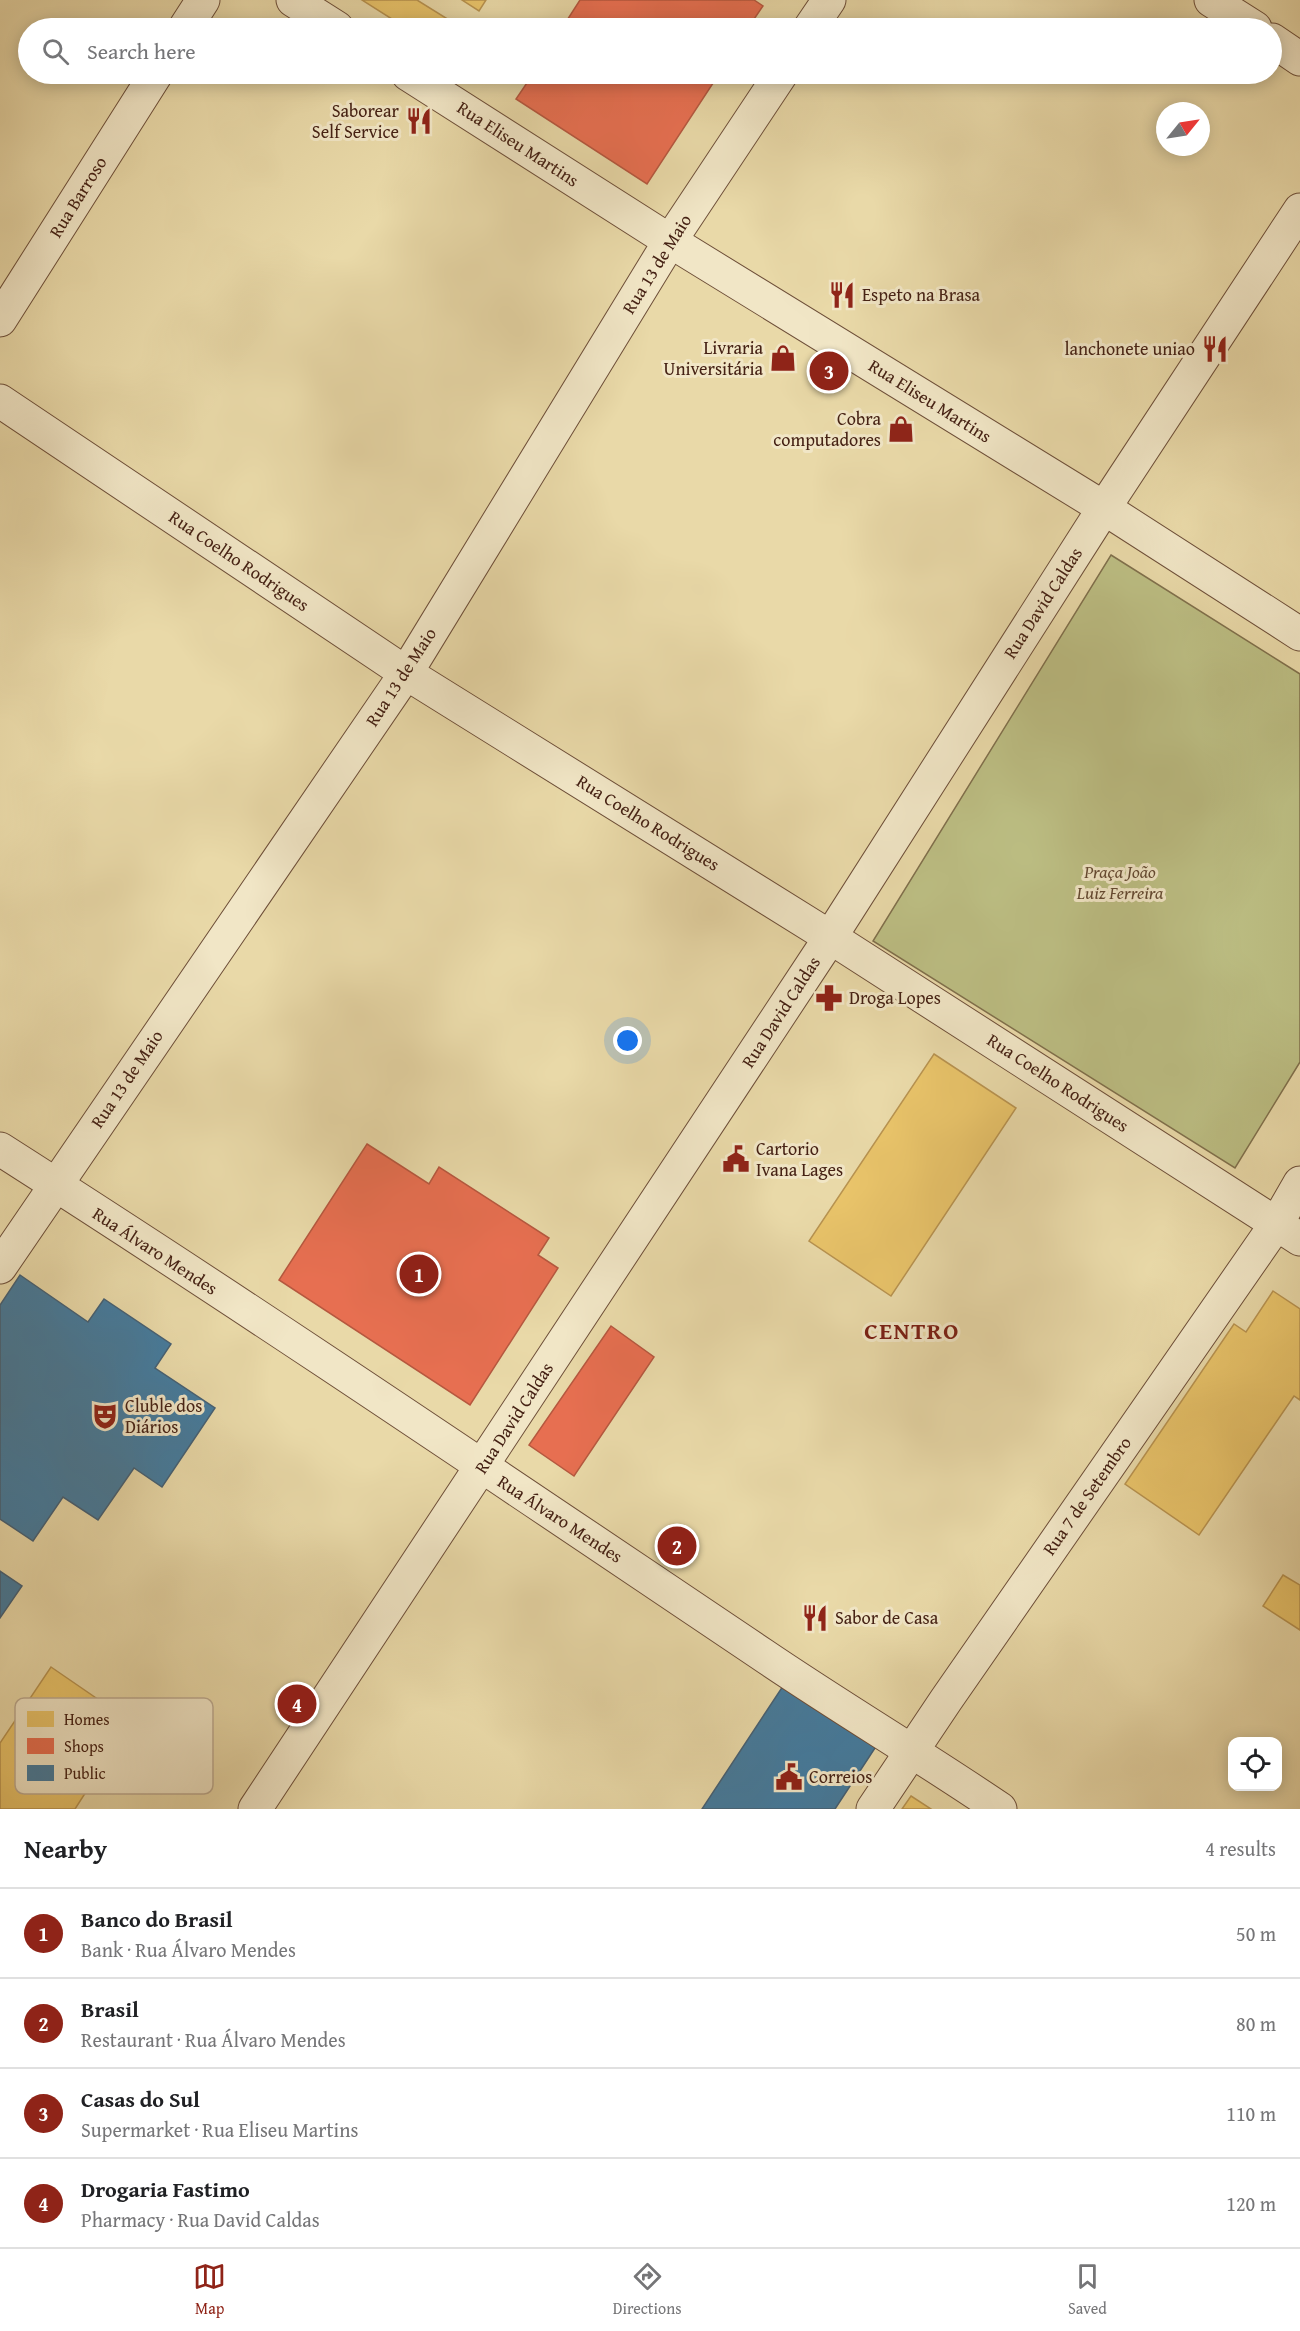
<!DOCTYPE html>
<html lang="en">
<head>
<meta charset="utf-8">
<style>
	:root { --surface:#fff; --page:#f6f6f6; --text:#202124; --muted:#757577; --line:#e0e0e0; --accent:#8f2418 }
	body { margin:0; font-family:"Gentium Book Plus",serif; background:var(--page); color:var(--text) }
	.controls { position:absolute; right:18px; bottom:18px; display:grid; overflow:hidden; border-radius:12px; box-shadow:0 3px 15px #0003 }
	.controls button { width:54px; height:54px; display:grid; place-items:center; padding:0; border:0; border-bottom:2px solid var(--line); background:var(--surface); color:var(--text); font:30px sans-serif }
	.compass { position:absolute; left:1156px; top:102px; width:54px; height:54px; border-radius:50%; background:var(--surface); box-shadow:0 3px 15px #0003; rotate:60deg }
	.you { position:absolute; left:628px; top:1041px; width:21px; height:21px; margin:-15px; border:4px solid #fff; border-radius:50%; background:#1a73e8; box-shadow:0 0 0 9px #1a73e833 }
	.badge { display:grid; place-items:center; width:39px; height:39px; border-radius:50%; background:var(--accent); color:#fff; font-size:20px; font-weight:700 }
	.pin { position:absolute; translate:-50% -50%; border:3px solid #fff; box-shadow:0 2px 6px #0006 }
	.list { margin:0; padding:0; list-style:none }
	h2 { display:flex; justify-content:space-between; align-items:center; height:78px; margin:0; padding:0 24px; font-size:26px }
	h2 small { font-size:20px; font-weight:400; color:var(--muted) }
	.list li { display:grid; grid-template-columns:39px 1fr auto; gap:18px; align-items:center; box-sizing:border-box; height:90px; padding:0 24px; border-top:2px solid var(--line) }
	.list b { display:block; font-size:22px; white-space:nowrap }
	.list p { margin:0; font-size:20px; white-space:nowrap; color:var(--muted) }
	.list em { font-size:20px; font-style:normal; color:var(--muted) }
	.icon { flex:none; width:33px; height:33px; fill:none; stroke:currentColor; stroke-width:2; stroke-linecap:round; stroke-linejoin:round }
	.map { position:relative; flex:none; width:1300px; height:1809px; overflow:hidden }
	.search { position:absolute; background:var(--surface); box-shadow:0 3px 15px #0003; left:18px; right:18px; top:18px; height:66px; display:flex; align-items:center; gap:15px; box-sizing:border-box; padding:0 21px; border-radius:33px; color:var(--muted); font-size:22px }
	.sheet { height:438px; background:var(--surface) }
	nav { display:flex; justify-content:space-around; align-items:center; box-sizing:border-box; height:84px; border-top:2px solid var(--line); background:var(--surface); font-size:16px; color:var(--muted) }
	nav a { display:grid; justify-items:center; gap:3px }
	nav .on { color:var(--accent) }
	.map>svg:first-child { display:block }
	.green { fill:#bcbe83; stroke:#80704c; stroke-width:1.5 }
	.homes { fill:#e9c46a; stroke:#b89350; stroke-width:1.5 }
	.shops { fill:#e76f51; stroke:#b6583f; stroke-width:1.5 }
	.public { fill:#457b9d; stroke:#456074; stroke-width:1.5 }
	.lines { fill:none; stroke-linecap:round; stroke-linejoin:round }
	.minor-casing { stroke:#6e4f39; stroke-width:35 }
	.tertiary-casing { stroke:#6e4f39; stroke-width:35 }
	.minor { stroke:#f1e6c6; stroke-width:33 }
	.tertiary { stroke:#f1e6c6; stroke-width:33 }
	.labels { text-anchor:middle; stroke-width:6; stroke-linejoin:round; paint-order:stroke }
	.poi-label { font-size:18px; fill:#452114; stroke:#f1e6c6; text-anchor:start }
	.street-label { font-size:18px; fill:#452114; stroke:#f1e6c6 }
	.park-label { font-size:18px; font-style:italic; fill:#634830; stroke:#f1e6c6 }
	.district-label { font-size:24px; font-weight:bold; letter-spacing:1.5px; fill:#7a1f14; stroke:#f1e6c6 }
	.key { fill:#f1e6c6; stroke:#bdab91; stroke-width:1.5 }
	.key-label { font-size:16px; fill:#452114 }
</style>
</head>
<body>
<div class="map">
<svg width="1300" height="1809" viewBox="0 0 1300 1809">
	<rect width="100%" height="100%" fill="#e9d9a8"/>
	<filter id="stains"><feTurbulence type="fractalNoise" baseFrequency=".00333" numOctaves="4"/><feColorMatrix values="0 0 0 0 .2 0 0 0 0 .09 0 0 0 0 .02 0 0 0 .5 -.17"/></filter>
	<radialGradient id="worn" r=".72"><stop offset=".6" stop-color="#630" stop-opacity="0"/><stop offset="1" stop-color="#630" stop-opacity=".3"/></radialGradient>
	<!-- green -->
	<path class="green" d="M 1111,555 L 1300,674 L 1300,1062 L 1235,1168 L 873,941 Z"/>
	<!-- homes -->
	<g class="homes">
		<path d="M 362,0 L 417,0 L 462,28 L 406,28 Z"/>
		<path d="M 462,0 L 486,0 L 479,11 Z"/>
		<path d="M 934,1054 L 1016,1108 L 891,1296 L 809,1241 Z"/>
		<path d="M 1273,1291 L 1300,1309 L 1300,1400 L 1294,1396 L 1199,1535 L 1125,1484 L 1234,1324 L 1246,1332 Z"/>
		<path d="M 1283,1575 L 1300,1585 L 1300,1630 L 1263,1606 Z"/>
		<path d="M 51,1667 L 131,1722 L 75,1809 L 0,1809 L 0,1743 Z"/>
		<path d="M 911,1796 L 931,1809 L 902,1809 Z"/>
	</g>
	<!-- shops -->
	<g class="shops">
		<path d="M 580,0 L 754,0 L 763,6 L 748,28 L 562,28 Z"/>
		<path d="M 533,74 L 719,74 L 647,184 L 516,99 Z"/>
		<path d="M 367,1144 L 429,1184 L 439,1167 L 549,1238 L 538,1255 L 558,1268 L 470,1405 L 279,1280 Z"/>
		<path d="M 611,1326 L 654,1357 L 574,1476 L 529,1445 Z"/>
	</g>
	<!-- public -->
	<g class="public">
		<path d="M 20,1275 L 88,1322 L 104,1299 L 171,1344 L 155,1368 L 215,1408 L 162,1487 L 134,1468 L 98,1520 L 63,1497 L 33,1541 L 0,1519 L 0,1305 Z"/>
		<path d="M 0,1571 L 22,1586 L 0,1618 Z"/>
		<path d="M 785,1683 L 877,1745 L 835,1809 L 702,1809 Z"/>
	</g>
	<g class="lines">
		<defs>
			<g id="minor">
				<path d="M 293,0 L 337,28"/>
				<path d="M 185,28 L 203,0"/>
				<path d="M 810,28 L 829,0"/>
				<path d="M 408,74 L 670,241 L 1104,508 L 1300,634"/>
				<path d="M 0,320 L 156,74"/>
				<path d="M 0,401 L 406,673 L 830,937 L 1300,1239"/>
				<path d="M 0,1149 C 257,1313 510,1485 763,1655 C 841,1708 922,1756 1000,1809"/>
				<path d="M 0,1267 L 406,673 L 670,241 L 781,74"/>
				<path d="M 255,1809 L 824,947 L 1104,508 L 1300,210"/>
			</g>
			<g id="tertiary">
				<path d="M 1211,0 L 1255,28"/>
				<path d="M 1272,40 L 1300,59"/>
				<path d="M 873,1809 L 946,1700 L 1277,1223 L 1300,1183"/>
			</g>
		</defs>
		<!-- minor casing -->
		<use href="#minor" class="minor-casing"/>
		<!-- tertiary casing -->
		<use href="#tertiary" class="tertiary-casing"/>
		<!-- minor -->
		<use href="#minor" class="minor"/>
		<!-- tertiary -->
		<use href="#tertiary" class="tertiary"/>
	</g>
	<!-- icons -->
	<defs>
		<symbol id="restaurant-bare" viewBox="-9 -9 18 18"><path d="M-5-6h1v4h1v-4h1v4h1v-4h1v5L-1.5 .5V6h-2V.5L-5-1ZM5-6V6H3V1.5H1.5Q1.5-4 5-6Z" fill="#8f2418" stroke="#f1e6c6" stroke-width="2.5" paint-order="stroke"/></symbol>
		<symbol id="shop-bare" viewBox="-9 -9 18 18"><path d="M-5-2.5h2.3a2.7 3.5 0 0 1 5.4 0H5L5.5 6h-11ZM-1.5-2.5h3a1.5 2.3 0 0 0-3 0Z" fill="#8f2418" stroke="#f1e6c6" stroke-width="2.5" paint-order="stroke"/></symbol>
		<symbol id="pharmacy-bare" viewBox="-9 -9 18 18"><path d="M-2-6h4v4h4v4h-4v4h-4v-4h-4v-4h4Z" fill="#8f2418" stroke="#f1e6c6" stroke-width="2.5" paint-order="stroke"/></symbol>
		<symbol id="civic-bare" viewBox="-9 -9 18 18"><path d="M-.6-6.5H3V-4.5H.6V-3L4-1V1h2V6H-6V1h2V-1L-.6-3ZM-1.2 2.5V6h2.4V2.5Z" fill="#8f2418" stroke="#f1e6c6" stroke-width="2.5" paint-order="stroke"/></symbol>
		<symbol id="theatre-bare" viewBox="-9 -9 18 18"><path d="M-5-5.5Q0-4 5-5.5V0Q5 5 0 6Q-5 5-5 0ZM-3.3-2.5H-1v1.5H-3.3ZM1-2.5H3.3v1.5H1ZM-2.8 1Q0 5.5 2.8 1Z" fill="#8f2418" stroke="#f1e6c6" stroke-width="2.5" paint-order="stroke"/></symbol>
	</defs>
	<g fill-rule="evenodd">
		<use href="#restaurant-bare" x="400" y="102" width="38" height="38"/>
		<use href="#restaurant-bare" x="823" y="276" width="38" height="38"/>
		<use href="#restaurant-bare" x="1196" y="330" width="38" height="38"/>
		<use href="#shop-bare" x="764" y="339" width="38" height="38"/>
		<use href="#shop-bare" x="882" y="410" width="38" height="38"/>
		<use href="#pharmacy-bare" x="810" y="979" width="38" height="38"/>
		<use href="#civic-bare" x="717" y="1140" width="38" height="38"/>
		<use href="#theatre-bare" x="86" y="1397" width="38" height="38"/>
		<use href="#restaurant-bare" x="796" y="1599" width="38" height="38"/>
		<use href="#civic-bare" x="770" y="1758" width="38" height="38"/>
	</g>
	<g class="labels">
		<!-- poi labels -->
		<g class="poi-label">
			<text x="399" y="117" text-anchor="end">Saborear<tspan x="399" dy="21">Self Service</tspan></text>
			<text x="862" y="301">Espeto na Brasa</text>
			<text x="763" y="354" text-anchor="end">Livraria<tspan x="763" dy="21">Universitária</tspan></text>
			<text x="1195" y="355" text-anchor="end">lanchonete uniao</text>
			<text x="881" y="425" text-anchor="end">Cobra<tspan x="881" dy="21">computadores</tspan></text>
			<text x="849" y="1004">Droga Lopes</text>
			<text x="756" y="1155">Cartorio<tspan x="756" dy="21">Ivana Lages</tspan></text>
			<text x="125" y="1412">Cluble dos<tspan x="125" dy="21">Diários</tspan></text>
			<text x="835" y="1624">Sabor de Casa</text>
			<text x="809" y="1783">Correios</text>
		</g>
		<!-- street labels -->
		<g class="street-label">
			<text transform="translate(518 144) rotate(33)" y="6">Rua Eliseu Martins</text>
			<text transform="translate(78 197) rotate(-58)" y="6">Rua Barroso</text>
			<text transform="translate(657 264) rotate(-58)" y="6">Rua 13 de Maio</text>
			<text transform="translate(930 401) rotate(32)" y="6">Rua Eliseu Martins</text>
			<text transform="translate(239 561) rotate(34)" y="6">Rua Coelho Rodrigues</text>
			<text transform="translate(1043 603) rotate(-57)" y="6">Rua David Caldas</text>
			<text transform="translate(401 677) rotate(-57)" y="6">Rua 13 de Maio</text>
			<text transform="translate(648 823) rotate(32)" y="6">Rua Coelho Rodrigues</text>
			<text transform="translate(781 1012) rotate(-57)" y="6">Rua David Caldas</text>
			<text transform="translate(127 1079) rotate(-56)" y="6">Rua 13 de Maio</text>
			<text transform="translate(1058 1083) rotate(33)" y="6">Rua Coelho Rodrigues</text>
			<text transform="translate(155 1251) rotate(33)" y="6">Rua Álvaro Mendes</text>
			<text transform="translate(514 1418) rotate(-57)" y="6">Rua David Caldas</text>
			<text transform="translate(1087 1496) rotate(-55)" y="6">Rua 7 de Setembro</text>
			<text transform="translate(560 1519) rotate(33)" y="6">Rua Álvaro Mendes</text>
		</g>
		<!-- park labels -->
		<g class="park-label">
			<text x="1120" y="878">Praça João<tspan x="1120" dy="21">Luiz Ferreira</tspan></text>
		</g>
		<!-- district labels -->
		<g class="district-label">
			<text x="912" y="1339">CENTRO</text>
		</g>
	</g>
	<!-- legend -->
	<rect x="15" y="1698" width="198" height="96" rx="9" class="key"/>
	<rect x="27" y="1711" width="27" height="16" fill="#e9c46a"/>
	<rect x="27" y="1738" width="27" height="16" fill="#e76f51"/>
	<rect x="27" y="1765" width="27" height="16" fill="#457b9d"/>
	<g class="key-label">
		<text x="64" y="1725">Homes</text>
		<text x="64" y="1752">Shops</text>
		<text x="64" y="1779">Public</text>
	</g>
	<rect width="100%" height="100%" filter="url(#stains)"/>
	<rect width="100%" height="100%" fill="url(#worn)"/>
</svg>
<div class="controls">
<button><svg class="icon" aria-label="locate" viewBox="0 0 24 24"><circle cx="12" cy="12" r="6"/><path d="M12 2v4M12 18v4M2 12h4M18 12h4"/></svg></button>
</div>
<svg class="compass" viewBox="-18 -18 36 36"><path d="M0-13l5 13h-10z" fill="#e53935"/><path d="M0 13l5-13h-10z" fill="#757577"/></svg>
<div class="you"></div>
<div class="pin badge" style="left:419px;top:1274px">1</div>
<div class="pin badge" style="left:677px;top:1546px">2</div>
<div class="pin badge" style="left:829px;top:371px">3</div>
<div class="pin badge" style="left:297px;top:1704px">4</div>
<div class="search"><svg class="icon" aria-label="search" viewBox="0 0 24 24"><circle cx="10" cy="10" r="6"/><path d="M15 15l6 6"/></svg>Search here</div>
</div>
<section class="sheet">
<h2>Nearby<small>4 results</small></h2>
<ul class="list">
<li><span class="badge">1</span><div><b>Banco do Brasil</b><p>Bank · Rua Álvaro Mendes</p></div><em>50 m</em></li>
<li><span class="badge">2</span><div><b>Brasil</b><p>Restaurant · Rua Álvaro Mendes</p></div><em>80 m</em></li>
<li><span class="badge">3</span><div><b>Casas do Sul</b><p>Supermarket · Rua Eliseu Martins</p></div><em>110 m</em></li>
<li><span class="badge">4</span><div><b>Drogaria Fastimo</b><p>Pharmacy · Rua David Caldas</p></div><em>120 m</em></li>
</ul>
</section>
<nav>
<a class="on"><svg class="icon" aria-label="map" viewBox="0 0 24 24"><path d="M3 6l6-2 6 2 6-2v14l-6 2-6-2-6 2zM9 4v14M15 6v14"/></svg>Map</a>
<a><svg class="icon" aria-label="directions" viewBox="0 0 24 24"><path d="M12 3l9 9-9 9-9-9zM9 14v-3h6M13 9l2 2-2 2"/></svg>Directions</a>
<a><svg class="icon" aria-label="saved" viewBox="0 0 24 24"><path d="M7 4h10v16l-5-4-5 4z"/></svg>Saved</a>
</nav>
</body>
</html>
